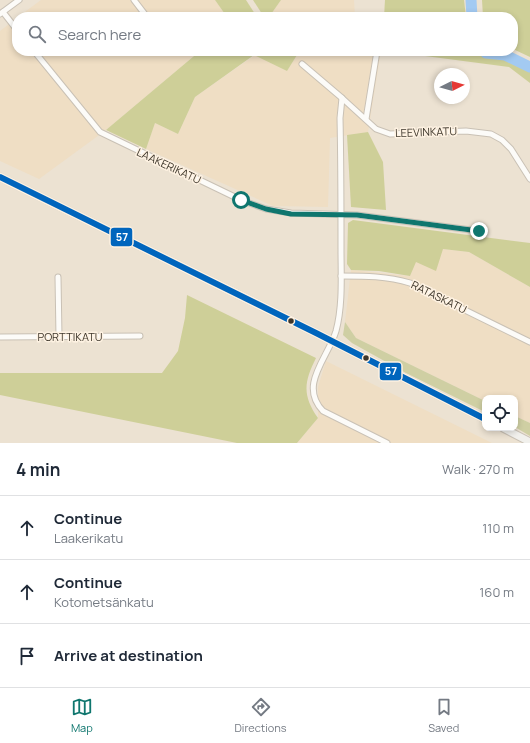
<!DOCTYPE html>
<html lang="en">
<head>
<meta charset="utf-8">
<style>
	:root { --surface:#fff; --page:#f6f6f7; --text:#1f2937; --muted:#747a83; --line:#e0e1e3; --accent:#0f766e }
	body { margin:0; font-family:Manrope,sans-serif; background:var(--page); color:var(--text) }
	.controls { position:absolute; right:12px; bottom:12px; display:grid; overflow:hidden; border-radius:8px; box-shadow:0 2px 6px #0003 }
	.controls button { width:36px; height:36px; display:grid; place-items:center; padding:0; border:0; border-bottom:1px solid var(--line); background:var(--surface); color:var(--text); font:20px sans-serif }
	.compass { position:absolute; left:434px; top:68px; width:36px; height:36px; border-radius:50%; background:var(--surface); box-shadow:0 2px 6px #0003; rotate:85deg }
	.stop { position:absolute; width:12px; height:12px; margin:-9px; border:3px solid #0f766e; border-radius:50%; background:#fff }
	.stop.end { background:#0f766e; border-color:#fff; box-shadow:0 1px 4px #0008 }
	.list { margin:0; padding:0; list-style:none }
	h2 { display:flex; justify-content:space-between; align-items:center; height:52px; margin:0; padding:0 16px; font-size:17px }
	h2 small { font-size:13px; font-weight:400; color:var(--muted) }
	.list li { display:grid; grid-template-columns:26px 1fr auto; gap:12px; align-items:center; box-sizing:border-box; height:64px; padding:0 16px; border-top:1px solid var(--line) }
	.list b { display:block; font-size:15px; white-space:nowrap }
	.list p { margin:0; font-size:13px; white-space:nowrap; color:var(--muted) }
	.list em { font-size:13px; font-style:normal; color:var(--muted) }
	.icon { flex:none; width:22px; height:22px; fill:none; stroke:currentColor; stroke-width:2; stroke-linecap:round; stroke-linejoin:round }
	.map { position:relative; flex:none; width:530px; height:443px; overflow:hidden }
	.search { position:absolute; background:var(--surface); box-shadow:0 2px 6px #0003; left:12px; right:12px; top:12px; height:44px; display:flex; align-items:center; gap:10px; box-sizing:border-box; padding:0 14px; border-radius:16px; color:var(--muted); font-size:15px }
	.sheet { height:244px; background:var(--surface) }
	nav { display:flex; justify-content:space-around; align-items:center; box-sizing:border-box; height:56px; border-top:1px solid var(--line); background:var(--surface); font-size:11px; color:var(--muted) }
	nav a { display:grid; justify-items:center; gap:2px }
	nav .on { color:var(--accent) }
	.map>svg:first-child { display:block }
	.built { fill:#efdec4 }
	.green { fill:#cfcfa3 }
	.forest { fill:#cecf98 }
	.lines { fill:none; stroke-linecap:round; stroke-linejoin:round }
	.river { stroke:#a3caf2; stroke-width:11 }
	.minor-casing { stroke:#c9c1b5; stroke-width:7 }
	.secondary-casing { stroke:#c9c1b5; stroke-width:9 }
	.minor { stroke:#fcfbf8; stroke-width:5 }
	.secondary { stroke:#f1f0ec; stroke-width:7 }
	.bus-1-casing { stroke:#fef2e2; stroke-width:9 }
	.bus-1 { stroke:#0065bd; stroke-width:6 }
	.route { stroke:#0f766e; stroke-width:5 }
	.bus-dot { fill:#3d362b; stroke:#fef2e2; stroke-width:1.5 }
	.labels { text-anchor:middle; stroke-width:3; stroke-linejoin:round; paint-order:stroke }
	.street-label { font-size:11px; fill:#3d362b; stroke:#fef2e2 }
	.line-badge { stroke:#fef2e2; stroke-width:1.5 }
	.badge-label { font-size:11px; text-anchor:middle; font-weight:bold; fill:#fff }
</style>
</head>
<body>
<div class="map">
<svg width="530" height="443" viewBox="0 0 530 443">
	<rect width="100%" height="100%" fill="#ece2d2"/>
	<!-- built -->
	<g class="built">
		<path d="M 41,0 L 215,0 L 227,17 L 18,17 Z"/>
		<path d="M 281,0 L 354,0 L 355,17 L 269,17 Z"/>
		<path d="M 17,18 L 17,51 L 200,51 L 106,130 L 39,179 L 0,161 L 0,31 Z"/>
		<path d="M 292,51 L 381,51 L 368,132 L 330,138 L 328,207 L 273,206 L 146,149 L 155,123 L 178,134 L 195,97 L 255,55 L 287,71 L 297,55 Z"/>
		<path d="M 443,249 L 469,252 L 530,287 L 530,423 L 515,416 L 515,398 L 485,398 L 485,401 L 356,338 L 345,322 L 351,270 L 410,276 L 415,262 Z"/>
		<path d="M 326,361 L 492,443 L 297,443 L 318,418 L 318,387 Z"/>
	</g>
	<!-- green -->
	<g class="green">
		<path d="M 345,322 L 356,338 L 485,401 L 485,412 L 406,373 L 352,343 L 343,335 Z"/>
		<path d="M 515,416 L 530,423 L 530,436 L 515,427 Z"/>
	</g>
	<!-- forest -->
	<g class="forest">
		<path d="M 215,0 L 246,0 L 257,17 L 227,17 Z"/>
		<path d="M 253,0 L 281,0 L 269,17 L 264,17 Z"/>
		<path d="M 385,0 L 464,0 L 466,17 L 384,17 Z"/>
		<path d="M 482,0 L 530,0 L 530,57 L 513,49 L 513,17 L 483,17 Z"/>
		<path d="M 200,51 L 292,51 L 297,55 L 287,71 L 254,55 L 195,97 L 178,134 L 155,123 L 146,149 L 106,130 Z"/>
		<path d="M 387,51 L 477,51 L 484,57 L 501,58 L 530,71 L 530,83 L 509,67 Z"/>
		<path d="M 368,132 L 383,162 L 386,210 L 351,207 L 347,135 Z"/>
		<path d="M 353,220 L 530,243 L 530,287 L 469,252 L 443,249 L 436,271 L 416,262 L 410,276 L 379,271 L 351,270 L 347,264 L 348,223 Z"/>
		<path d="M 187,295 L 316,358 C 304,382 302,395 318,418 L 297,443 L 237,443 L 0,395 L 0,373 L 162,373 L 178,351 L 185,318 Z"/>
	</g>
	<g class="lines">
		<!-- river -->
		<g class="river">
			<path d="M 471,0 L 472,17"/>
			<path d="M 484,51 L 486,53 L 505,55 L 530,67"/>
		</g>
		<defs>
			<g id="minor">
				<path d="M 134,0 L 147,17"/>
				<path d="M 3,12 L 17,30"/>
				<path d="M 0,14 L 19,0"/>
				<path d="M 34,51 L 100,132 L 241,200 L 266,209 L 291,213 L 357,215 L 479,231"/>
				<path d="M 302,64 L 342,98 L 376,129 L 390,134 L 466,131 L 491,134 L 502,140 L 511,149 L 530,179"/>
				<path d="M 342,98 L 340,118 C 341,161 341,205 341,249 C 341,275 343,305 336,331 C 328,358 298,385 323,411 L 387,443"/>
				<path d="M 366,119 L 377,51"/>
				<path d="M 341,276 C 365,276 387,276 410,283 L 530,342"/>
				<path d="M 58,277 L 59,337"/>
				<path d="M 0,337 L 140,336"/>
			</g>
			<g id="secondary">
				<path d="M 0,177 L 316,333 L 485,419"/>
				<path d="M 503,428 L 530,442"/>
			</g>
		</defs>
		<!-- minor casing -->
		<use href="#minor" class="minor-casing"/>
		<!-- secondary casing -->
		<use href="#secondary" class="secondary-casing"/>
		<!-- minor -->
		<use href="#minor" class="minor"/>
		<!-- secondary -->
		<use href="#secondary" class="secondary"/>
		<defs>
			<path id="bus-1" d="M 0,177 L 316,333 L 485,419"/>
		</defs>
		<!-- bus-1 casing -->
		<use href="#bus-1" class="bus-1-casing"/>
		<!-- bus-1 -->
		<use href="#bus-1" class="bus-1"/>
	</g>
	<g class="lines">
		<!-- route -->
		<path class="route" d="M 241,200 L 266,209 L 291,214 L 357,215 L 479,231"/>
	</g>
	<!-- markers -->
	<g class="bus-dot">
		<circle cx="291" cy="321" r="3.5"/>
		<circle cx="366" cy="358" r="3.5"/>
	</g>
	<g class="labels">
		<!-- street labels -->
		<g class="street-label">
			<text transform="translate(426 132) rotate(-2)" y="4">LEEVINKATU</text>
			<text transform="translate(169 166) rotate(25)" y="4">LAAKERIKATU</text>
			<text transform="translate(439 297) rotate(26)" y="4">RATASKATU</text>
			<text x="70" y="341">PORTTIKATU</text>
		</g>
	</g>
	<g class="line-badge">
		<rect x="110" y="227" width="23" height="20" rx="4" fill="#0065bd"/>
		<rect x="379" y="362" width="23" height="19" rx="4" fill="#0065bd"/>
	</g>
	<g class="badge-label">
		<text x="122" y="241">57</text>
		<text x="391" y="375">57</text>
	</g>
</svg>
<div class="controls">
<button><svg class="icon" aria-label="locate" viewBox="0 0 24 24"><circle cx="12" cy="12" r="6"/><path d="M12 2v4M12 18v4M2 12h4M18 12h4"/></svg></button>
</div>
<svg class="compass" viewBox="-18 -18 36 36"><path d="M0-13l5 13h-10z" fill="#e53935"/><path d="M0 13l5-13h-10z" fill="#747a83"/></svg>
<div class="stop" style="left:241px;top:200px"></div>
<div class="stop end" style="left:479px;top:231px"></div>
<div class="search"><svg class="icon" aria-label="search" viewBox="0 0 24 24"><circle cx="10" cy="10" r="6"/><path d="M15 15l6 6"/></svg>Search here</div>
</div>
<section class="sheet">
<h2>4 min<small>Walk · 270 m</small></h2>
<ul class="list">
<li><svg class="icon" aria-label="ahead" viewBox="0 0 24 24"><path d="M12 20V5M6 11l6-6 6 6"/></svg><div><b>Continue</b><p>Laakerikatu</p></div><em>110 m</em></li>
<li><svg class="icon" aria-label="ahead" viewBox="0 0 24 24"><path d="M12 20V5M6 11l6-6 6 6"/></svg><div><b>Continue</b><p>Kotometsänkatu</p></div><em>160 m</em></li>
<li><svg class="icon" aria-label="arrive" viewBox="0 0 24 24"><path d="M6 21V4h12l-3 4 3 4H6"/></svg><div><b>Arrive at destination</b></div></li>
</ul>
</section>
<nav>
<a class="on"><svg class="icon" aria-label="map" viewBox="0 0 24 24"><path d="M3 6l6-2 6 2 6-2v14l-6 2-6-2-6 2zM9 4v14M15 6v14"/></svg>Map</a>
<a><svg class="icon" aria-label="directions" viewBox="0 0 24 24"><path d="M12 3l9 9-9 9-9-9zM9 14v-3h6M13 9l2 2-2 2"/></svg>Directions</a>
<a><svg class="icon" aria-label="saved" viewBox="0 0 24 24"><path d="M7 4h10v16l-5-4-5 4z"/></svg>Saved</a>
</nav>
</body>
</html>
